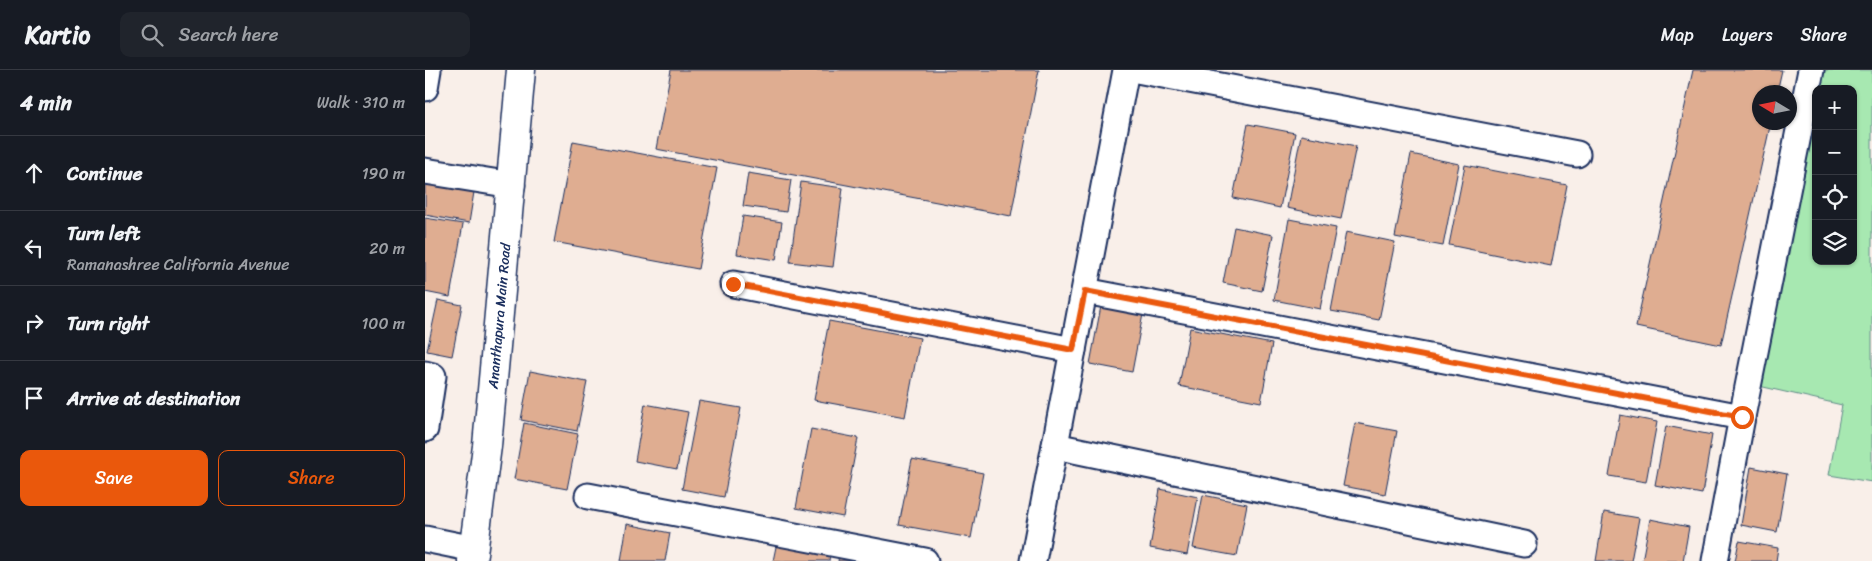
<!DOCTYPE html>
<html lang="en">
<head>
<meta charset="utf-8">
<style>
	:root { --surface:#171b24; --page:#20242c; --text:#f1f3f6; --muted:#9ea1a6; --line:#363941; --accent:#ea580c }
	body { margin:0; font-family:Sriracha,sans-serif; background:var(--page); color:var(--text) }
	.controls { position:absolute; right:15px; top:15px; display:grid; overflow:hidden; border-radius:10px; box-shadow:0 1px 4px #0004 }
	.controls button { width:45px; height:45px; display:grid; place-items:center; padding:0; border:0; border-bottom:1px solid var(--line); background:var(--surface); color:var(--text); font:25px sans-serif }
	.compass { position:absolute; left:1327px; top:15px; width:45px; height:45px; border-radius:50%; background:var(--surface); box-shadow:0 1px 4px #0004; rotate:280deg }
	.stop { position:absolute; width:15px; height:15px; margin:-11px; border:4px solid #ea580c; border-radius:50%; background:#fff }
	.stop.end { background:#ea580c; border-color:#fff; box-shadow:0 1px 5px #0008 }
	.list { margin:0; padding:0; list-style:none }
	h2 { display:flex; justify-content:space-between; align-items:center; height:65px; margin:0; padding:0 20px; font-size:21px }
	h2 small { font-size:16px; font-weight:400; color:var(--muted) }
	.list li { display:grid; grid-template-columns:32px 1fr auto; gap:15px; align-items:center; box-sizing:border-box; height:75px; padding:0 20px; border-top:1px solid var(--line) }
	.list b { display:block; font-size:19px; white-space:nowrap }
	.list p { margin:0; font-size:16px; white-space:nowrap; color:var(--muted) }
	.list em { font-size:16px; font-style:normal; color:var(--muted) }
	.actions { display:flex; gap:10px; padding:15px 20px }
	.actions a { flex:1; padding:11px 0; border:1px solid var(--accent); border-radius:10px; text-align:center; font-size:18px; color:var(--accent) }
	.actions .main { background:var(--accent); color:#fff }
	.icon { flex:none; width:28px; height:28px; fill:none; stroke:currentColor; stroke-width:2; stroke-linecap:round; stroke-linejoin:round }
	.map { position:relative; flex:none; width:1447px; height:491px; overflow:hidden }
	header { display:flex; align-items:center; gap:30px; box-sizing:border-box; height:70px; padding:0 25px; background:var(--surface); border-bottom:1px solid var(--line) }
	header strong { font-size:24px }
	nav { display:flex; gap:28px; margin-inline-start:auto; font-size:18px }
	.search { width:350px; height:45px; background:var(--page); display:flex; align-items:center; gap:12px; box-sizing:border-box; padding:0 18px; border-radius:10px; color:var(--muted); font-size:19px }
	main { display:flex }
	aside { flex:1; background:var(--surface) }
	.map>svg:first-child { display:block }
	.green { fill:#a7e8b1; stroke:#618c88; fill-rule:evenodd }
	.building { fill:#dfad91; stroke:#1b2f5e }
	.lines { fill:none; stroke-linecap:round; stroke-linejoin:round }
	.street-casing { stroke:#1b2f5e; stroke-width:29 }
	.secondary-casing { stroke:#1b2f5e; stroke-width:31 }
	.street { stroke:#fff; stroke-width:25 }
	.secondary { stroke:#fff; stroke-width:28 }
	.route { stroke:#ea580c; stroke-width:6 }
	.labels { text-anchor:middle; stroke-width:4; stroke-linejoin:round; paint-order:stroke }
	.street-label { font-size:14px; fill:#1b2f5e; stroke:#fff }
</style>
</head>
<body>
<header>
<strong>Kartio</strong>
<div class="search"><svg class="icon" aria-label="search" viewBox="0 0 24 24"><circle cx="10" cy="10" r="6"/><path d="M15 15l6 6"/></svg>Search here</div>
<nav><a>Map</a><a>Layers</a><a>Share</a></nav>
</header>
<main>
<aside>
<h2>4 min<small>Walk · 310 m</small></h2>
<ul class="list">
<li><svg class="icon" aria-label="ahead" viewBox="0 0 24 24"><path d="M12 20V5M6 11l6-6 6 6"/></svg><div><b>Continue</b></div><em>190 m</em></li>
<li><svg class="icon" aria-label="left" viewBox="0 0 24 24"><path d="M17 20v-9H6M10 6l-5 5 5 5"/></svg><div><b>Turn left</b><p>Ramanashree California Avenue</p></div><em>20 m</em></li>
<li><svg class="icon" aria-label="right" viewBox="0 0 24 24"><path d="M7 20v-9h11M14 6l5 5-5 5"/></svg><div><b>Turn right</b></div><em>100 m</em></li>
<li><svg class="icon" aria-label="arrive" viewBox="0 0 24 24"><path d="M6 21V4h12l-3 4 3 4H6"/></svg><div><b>Arrive at destination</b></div></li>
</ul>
<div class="actions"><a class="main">Save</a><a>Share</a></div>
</aside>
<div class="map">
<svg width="1447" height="491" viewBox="0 0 1447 491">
	<rect width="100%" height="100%" fill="#f9efe9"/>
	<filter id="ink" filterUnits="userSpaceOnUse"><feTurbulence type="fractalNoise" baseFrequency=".02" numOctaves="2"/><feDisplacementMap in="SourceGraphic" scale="10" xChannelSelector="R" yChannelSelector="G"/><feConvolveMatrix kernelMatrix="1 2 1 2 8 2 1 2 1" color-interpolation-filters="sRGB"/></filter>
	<g filter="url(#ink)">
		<!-- green -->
		<path class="green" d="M 1394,0 L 1447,0 L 1447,412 L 1404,405 L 1417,335 L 1334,316 ZM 1391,19 L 1428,19 L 1428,191 L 1391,191 Z"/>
		<!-- building -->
		<g class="building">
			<path d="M 246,0 L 614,0 L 586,146 L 231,79 Z"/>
			<path d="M 1268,0 L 1357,0 L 1352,22 L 1334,22 L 1334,52 L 1346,52 L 1296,275 L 1211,257 Z"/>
			<path d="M 823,54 L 870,63 L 855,138 L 808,128 Z"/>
			<path d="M 876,65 L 931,76 L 916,149 L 862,138 Z"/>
			<path d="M 148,71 L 292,98 L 273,199 L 129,172 Z"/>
			<path d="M 986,84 L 1034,94 L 1018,176 L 970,167 Z"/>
			<path d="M 1040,95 L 1142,115 L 1126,196 L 1024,175 Z"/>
			<path d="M 323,103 L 366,110 L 361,142 L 318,136 Z"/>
			<path d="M 376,112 L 418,118 L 408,197 L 365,192 Z"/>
			<path d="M 0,113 L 49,122 L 44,153 L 0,145 Z"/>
			<path d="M 318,146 L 357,152 L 351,190 L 312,184 Z"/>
			<path d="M 0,148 L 38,154 L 25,227 L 0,222 Z"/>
			<path d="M 864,149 L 911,158 L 895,239 L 849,230 Z"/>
			<path d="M 809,157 L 848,165 L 837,221 L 798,213 Z"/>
			<path d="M 921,162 L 970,172 L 954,250 L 906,241 Z"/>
			<path d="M 13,230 L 37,235 L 27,286 L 2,281 Z"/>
			<path d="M 676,236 L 718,244 L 707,302 L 665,294 Z"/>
			<path d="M 404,251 L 495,268 L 480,347 L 389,330 Z"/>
			<path d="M 765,258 L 847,274 L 836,332 L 754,316 Z"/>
			<path d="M 105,301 L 162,312 L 152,361 L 96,350 Z"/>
			<path d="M 274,331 L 316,338 L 299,427 L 257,419 Z"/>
			<path d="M 220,334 L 263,342 L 252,399 L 210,391 Z"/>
			<path d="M 1195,345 L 1232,352 L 1221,412 L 1184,406 Z"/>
			<path d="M 99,353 L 153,364 L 142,419 L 89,409 Z"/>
			<path d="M 930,353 L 972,361 L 960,424 L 918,416 Z"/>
			<path d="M 1241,356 L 1287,365 L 1277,424 L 1230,415 Z"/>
			<path d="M 386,359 L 433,368 L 418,447 L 371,438 Z"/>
			<path d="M 487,389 L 558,403 L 546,468 L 474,455 Z"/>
			<path d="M 1326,397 L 1362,404 L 1352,462 L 1316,455 Z"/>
			<path d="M 735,419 L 773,427 L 762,485 L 725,478 Z"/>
			<path d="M 778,425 L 822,434 L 812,486 L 768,478 Z"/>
			<path d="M 1179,442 L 1214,448 L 1206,491 L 1171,491 Z"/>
			<path d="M 1225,449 L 1264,457 L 1258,491 L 1217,491 Z"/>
			<path d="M 202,454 L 245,463 L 240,491 L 196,491 Z"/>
			<path d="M 1314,471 L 1353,478 L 1351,491 L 1310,491 Z"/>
			<path d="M 352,472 L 405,482 L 404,491 L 348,491 Z"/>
			<path d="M 414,485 L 448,491 L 413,491 Z"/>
		</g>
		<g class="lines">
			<defs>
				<g id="street">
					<path d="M 712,0 L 1152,84"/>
					<path d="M 0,18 L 3,0"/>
					<path d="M 0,101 L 87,115"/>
					<path d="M 308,214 L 648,280"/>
					<path d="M 660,221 L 1317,347 L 1290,491"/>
					<path d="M 0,304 L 8,306 L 0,359"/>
					<path d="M 1317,347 L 1386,0"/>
					<path d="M 630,376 L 1099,474"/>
					<path d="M 163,426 L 500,491"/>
					<path d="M 0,469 L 49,479"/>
					<path d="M 608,491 L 701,0"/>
				</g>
				<path id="secondary" d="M 47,491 L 62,376 L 96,0"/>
			</defs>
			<!-- street casing -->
			<use href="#street" class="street-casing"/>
			<!-- secondary casing -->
			<use href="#secondary" class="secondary-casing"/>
			<!-- street -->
			<use href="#street" class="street"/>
			<!-- secondary -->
			<use href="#secondary" class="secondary"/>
		</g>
	</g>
	<g class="lines" filter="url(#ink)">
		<!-- route -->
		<path class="route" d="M 308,214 L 648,280 L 660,221 L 1317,347"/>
	</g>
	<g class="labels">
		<!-- street labels -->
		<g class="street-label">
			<text transform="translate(74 246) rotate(-85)" y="5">Ananthapura Main Road</text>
		</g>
	</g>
</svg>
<div class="controls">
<button>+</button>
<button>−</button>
<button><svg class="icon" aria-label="locate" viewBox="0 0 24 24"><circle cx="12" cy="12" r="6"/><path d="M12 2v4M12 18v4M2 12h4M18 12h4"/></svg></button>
<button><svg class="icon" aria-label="layers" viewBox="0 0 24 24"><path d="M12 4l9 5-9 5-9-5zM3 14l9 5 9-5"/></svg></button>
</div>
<svg class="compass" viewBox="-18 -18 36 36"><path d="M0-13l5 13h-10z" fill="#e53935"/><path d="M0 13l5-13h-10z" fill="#9ea1a6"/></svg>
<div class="stop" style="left:1317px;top:347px"></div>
<div class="stop end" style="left:308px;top:214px"></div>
</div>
</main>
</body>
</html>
